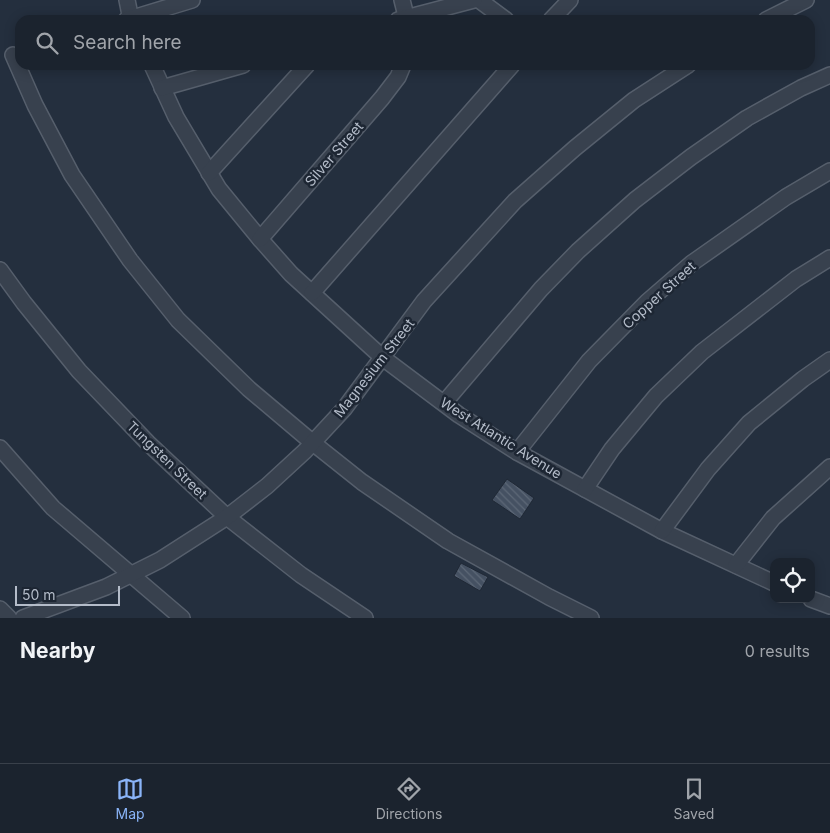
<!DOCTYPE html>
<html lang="en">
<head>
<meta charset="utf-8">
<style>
	:root { --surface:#1b232e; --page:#282f3a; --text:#f1f3f6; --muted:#a0a4aa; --line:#39404a; --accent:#8ab4f8 }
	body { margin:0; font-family:Inter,sans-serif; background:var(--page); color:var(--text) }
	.controls { position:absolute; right:15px; bottom:15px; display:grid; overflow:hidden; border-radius:10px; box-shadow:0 2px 12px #0003 }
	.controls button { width:45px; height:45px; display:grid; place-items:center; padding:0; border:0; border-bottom:1px solid var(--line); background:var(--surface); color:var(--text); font:25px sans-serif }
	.scale { position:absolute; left:15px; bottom:12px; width:105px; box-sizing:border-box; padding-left:5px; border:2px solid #b4bcc9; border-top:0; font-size:14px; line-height:18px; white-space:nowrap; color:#b4bcc9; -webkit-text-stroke:4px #1d2633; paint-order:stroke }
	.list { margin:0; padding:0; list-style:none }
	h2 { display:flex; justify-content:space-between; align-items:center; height:65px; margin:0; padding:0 20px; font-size:21px }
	h2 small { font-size:16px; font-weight:400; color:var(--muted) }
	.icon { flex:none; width:28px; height:28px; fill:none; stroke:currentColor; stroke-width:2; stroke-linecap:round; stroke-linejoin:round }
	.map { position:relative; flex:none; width:830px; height:618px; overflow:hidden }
	.search { position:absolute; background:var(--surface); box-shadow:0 2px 12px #0003; left:15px; right:15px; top:15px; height:55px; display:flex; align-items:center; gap:12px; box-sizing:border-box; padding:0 18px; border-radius:15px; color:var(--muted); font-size:19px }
	.sheet { height:145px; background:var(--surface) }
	nav { display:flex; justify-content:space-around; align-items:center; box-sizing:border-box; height:70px; border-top:1px solid var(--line); background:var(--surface); font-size:14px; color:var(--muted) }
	nav a { display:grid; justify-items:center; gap:2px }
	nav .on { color:var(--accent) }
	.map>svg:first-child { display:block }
	.building { fill:url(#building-back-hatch); stroke:#1f2835 }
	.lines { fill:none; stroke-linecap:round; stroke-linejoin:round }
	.minor-casing { stroke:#565f6c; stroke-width:18 }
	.minor { stroke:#38414e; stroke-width:15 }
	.labels { text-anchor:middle; stroke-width:5; stroke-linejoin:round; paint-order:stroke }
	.street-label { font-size:14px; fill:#b4bcc9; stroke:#1d2633 }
</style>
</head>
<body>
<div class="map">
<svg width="830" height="618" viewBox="0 0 830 618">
	<defs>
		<pattern id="building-back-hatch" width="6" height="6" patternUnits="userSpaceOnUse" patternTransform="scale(1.25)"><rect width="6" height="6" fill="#455162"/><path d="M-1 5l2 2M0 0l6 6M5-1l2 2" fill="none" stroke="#5d6877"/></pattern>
	</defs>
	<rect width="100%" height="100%" fill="#242f3e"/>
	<!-- building -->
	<g class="building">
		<path d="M 507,479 L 534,498 L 520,519 L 492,500 Z"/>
		<path d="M 461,563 L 488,577 L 480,591 L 454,576 Z"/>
	</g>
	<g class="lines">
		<defs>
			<g id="minor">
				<path d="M 127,0 L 131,20"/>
				<path d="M 402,0 L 407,20"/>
				<path d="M 479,0 L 506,20"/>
				<path d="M 126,20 L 192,0"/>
				<path d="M 398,20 L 474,0"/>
				<path d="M 551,20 L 570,0"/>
				<path d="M 766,20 L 806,0"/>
				<path d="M 13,55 L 35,105 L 72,175 L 130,260 L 178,320 L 249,389 L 313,443 L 362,482 L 448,541 L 549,597 L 591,618"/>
				<path d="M 152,65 L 176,117 L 219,189 L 260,239 L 291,274 L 383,358 L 459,415 L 517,452 L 662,531 L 774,583"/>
				<path d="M 162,88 L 243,65"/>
				<path d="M 209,173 L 307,65"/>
				<path d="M 260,239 L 382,98 L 398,77 L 403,65"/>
				<path d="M 0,270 L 24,303 L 79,371 L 148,443 L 227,517 L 301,575 L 365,618"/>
				<path d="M 312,293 L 512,65"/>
				<path d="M 444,403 L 541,289 L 578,251 L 635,200 L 691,157 L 747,118 L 801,88 L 830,75"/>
				<path d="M 0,448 L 53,508 L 182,618"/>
				<path d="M 517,452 L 589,361 L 647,302 L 692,263 L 786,197 L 830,171"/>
				<path d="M 585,489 L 612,449 L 656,396 L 702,352 L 796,279 L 830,258"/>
				<path d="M 662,531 L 708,469 L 749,423 L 803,379 L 830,360"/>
				<path d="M 736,565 L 773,518 L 830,467"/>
				<path d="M 811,599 L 830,606"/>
				<path d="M 0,609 L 9,618"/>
				<path d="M 23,618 L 106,587 L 160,560 L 227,517 L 267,486 L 305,451 L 344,409 L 424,301 L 515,201 L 575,148 L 634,100 L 688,65"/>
			</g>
		</defs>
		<!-- minor casing -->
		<use href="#minor" class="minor-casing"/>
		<!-- minor -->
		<use href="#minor" class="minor"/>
	</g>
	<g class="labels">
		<!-- street labels -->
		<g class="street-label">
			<text transform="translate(334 154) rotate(-49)" y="5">Silver Street</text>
			<text transform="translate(659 295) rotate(-42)" y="5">Copper Street</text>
			<text transform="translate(374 368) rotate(-52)" y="5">Magnesium Street</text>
			<text transform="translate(501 438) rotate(32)" y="5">West Atlantic Avenue</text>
			<text transform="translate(167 460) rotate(44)" y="5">Tungsten Street</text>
		</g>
	</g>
</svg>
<div class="controls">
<button><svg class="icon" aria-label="locate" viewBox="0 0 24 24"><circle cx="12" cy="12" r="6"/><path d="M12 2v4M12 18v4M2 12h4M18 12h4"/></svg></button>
</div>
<div class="scale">50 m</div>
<div class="search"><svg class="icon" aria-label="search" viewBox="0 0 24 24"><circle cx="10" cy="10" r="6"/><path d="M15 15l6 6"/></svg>Search here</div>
</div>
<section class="sheet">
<h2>Nearby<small>0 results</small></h2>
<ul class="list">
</ul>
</section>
<nav>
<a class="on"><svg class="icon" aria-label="map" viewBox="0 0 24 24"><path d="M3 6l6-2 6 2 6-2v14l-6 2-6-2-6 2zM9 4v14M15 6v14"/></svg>Map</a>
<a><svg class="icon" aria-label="directions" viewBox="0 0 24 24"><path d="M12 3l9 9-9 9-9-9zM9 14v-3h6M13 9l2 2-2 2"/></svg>Directions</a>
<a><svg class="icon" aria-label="saved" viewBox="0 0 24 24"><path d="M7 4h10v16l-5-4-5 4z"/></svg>Saved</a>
</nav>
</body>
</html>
